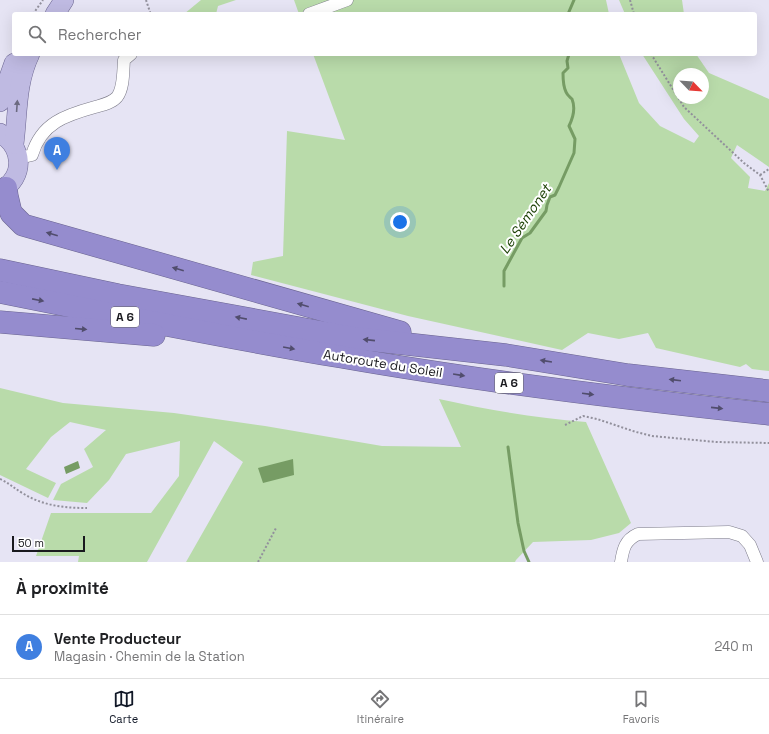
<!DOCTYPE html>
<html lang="fr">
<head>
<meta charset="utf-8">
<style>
	:root { --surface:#fff; --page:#f2f2f2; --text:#202124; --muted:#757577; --line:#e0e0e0; --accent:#111827 }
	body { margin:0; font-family:"Space Grotesk",sans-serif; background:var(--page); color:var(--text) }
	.compass { position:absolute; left:673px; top:68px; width:36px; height:36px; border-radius:50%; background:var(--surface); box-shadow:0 4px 16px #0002; rotate:115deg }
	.scale { position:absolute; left:12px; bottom:10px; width:73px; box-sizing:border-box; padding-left:4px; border:2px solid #19191e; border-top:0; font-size:11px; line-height:14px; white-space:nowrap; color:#19191e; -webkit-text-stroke:3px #fff; paint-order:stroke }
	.you { position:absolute; left:400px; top:222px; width:14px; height:14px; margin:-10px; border:3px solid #fff; border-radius:50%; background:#1a73e8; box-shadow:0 0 0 6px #1a73e833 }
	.badge { display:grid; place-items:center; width:26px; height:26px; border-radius:50%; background:var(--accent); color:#fff; font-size:13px; font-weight:700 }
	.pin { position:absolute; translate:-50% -33px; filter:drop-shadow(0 1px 2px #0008) }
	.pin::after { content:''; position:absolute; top:21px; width:14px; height:12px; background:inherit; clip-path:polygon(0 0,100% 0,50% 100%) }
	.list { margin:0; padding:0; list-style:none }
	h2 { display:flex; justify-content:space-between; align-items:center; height:52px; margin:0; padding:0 16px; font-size:17px }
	h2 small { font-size:13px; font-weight:400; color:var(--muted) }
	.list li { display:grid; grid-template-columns:26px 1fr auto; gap:12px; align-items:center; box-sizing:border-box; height:64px; padding:0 16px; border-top:1px solid var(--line) }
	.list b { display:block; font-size:15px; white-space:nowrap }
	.list p { margin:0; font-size:13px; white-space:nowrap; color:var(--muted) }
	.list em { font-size:13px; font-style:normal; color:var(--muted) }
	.icon { flex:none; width:22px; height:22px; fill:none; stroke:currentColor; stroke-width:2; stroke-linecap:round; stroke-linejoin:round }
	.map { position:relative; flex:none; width:769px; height:562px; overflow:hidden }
	.search { position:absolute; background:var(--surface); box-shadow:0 4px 16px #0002; left:12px; right:12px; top:12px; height:44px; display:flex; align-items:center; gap:10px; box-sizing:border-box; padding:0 14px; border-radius:4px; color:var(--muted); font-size:15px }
	.sheet { height:116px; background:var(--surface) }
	nav { display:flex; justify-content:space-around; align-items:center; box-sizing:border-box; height:56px; border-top:1px solid var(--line); background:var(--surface); font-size:11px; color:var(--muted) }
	nav a { display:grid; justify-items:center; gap:2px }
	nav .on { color:var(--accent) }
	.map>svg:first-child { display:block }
	.green { fill:#b9dbaa; fill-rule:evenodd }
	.water { fill:#769c64 }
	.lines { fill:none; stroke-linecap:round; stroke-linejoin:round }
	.stream { stroke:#769c64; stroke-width:3 }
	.street-casing { stroke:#7c7b89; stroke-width:13 }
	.primary-casing { stroke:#6a6490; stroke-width:20 }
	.highway-casing { stroke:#6a6490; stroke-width:23 }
	.path { stroke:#92909c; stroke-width:2; stroke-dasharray:2 2; stroke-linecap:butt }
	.street { stroke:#fff; stroke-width:12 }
	.primary { stroke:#bfbae2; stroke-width:19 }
	.highway { stroke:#958cce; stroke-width:22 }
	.oneway { fill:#6c6a80 }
	.oneway2 { fill:#514d6d }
	.labels { text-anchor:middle; stroke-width:4; stroke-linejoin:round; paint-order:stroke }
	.shield { fill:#fff; stroke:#5e5e62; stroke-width:1 }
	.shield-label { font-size:12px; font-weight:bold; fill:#19191e }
	.street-label { font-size:13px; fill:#19191e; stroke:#fff }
	.water-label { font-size:14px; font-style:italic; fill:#193e00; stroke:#fff }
</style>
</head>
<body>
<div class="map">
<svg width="769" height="562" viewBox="0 0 769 562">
	<rect width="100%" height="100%" fill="#e6e4f4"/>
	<!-- green -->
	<g class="green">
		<path d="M 201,0 L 236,0 L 218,6 L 216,14 L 184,14 Z"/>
		<path d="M 294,0 L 606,0 L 609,14 L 299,14 Z"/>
		<path d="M 619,0 L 682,0 L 684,14 L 625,14 Z"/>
		<path d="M 313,54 L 619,54 L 639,103 L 660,126 L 694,143 L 699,136 L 684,119 L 642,54 L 696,54 L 709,73 L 769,99 L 769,167 L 737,145 L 731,158 L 750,177 L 748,188 L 765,191 L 769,183 L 769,371 L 752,369 L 746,364 L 740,367 L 656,348 L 648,333 L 619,339 L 588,333 L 562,350 L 408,316 L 251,275 L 253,262 L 283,256 L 287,131 L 345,140 ZM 679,74 L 703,74 L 703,98 L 679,98 Z"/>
		<path d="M 0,388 L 63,403 L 174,413 L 265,426 L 382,446 L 461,447 L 439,399 C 488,410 536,418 586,422 L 631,523 L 619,533 L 591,540 L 533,542 L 516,560 L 515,562 L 186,562 L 243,462 L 214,441 L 147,562 L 78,562 L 79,556 L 36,556 L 51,513 L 151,513 L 179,476 L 180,441 L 126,454 L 109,480 L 87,503 L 53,500 L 61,484 L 93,467 L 84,449 L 106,430 L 70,422 L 51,437 L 26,469 L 56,483 L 48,498 L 0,475 Z"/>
	</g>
	<!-- water -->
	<g class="water">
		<path d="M 293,459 L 294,475 L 263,483 L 258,468 Z"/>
		<path d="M 78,461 L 80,468 L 66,474 L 64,467 Z"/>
	</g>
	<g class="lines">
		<!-- stream -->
		<g class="stream">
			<path d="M 568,14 L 574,0"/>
			<path d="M 504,286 L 504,271 L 522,238 L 530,233 L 546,211 L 547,205 L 550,197 L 555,195 L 559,187 L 574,153 L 575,139 L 569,126 C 573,118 576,109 572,99 C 570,97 567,95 566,92 C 563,86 563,80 563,73 L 568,68 L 567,61 L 569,54"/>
			<path d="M 508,447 L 518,523 L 524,551 L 529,562"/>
		</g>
		<defs>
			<g id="street">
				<path d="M 309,14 L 347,0"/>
				<path d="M 19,158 L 32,155 C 41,123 66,115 95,107 C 102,105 112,103 117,97 C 124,88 123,71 124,60 L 131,54"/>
				<path d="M 621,562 C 623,549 625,540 638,534 L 729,532 L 742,536 L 750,545 L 757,562"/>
			</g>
			<g id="primary">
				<path d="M 55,14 L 64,0"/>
				<path d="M 0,102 L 14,63"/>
				<path d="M 0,133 C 23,147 26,177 0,191"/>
				<path d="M 14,144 C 18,113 16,83 30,54"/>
			</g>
			<g id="highway">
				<path d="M 6,188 L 7,196 L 11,213 L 23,225 L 400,332"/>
				<path d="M 0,270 L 118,295 L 353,338 L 506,355 L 628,375 L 769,391"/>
				<path d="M 0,292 C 114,315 228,338 342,357 C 484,382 626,399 769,414"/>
				<path d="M 0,322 L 154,335"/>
			</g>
		</defs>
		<!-- street casing -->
		<use href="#street" class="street-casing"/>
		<!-- primary casing -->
		<use href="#primary" class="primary-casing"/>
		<!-- highway casing -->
		<use href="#highway" class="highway-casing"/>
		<!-- path -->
		<g class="path">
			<path d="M 146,0 L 150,12 L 150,14"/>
			<path d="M 630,0 L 634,14"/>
			<path d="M 33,14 L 43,0"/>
			<path d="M 651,54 L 684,107 L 744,163 L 760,175 L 769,192"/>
			<path d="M 760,175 L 769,169"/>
			<path d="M 565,425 L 583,416 L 597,419 L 636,432 L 652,436 L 716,442 L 769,443"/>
			<path d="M 0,479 C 9,483 15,489 24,494 C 44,506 65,508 87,508"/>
			<path d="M 258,562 L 276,528"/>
		</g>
		<!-- street -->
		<use href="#street" class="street"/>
		<!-- primary -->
		<use href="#primary" class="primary"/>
		<!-- highway -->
		<use href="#highway" class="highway"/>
	</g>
	<!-- one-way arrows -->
	<defs><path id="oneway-solid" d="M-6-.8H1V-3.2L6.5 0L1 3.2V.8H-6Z"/></defs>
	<use class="oneway" href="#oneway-solid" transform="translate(17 106) rotate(-86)"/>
	<g class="oneway2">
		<use href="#oneway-solid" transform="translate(52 234) rotate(-164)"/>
		<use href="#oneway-solid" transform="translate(178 269) rotate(-164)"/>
		<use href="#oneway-solid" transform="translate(38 300) rotate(11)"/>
		<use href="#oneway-solid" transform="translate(303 305) rotate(-164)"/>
		<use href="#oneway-solid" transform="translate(241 318) rotate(-169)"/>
		<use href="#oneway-solid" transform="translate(81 329) rotate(5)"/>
		<use href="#oneway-solid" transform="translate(369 340) rotate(-174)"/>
		<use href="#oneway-solid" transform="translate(289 348) rotate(10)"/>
		<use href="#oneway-solid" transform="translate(546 361) rotate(-171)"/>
		<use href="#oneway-solid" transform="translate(459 375) rotate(9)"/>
		<use href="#oneway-solid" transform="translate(675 380) rotate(-173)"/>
		<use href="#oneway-solid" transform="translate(588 394) rotate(7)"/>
		<use href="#oneway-solid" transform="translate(717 408) rotate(6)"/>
	</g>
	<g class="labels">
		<!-- shield labels -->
		<g class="shield">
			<rect x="111" y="307" width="28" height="20" rx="3"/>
			<rect x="495" y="373" width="28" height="20" rx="3"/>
		</g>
		<g class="shield-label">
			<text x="125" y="321">A 6</text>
			<text x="509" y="387">A 6</text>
		</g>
		<!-- street labels -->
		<g class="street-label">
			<text transform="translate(383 363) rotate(9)" y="5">Autoroute du Soleil</text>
		</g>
		<!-- water labels -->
		<g class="water-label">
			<text transform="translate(525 219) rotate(-56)" y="5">Le Sémonet</text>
		</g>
	</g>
</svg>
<svg class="compass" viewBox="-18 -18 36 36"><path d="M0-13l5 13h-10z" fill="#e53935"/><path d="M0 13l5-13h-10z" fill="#757577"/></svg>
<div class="scale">50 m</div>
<div class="you"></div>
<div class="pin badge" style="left:57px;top:170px;background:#3f7fe0">A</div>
<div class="search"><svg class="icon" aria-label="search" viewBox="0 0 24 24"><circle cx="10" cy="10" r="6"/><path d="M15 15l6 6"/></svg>Rechercher</div>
</div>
<section class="sheet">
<h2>À proximité<small></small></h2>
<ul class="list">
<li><span class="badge" style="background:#3f7fe0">A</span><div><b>Vente Producteur</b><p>Magasin · Chemin de la Station</p></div><em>240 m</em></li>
</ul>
</section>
<nav>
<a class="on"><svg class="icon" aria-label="map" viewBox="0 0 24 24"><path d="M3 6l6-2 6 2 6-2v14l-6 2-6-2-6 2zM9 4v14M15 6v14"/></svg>Carte</a>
<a><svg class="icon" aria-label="directions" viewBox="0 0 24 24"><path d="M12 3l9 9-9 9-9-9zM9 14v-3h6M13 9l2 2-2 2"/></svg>Itinéraire</a>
<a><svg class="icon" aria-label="saved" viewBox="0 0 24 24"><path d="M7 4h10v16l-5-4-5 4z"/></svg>Favoris</a>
</nav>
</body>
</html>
